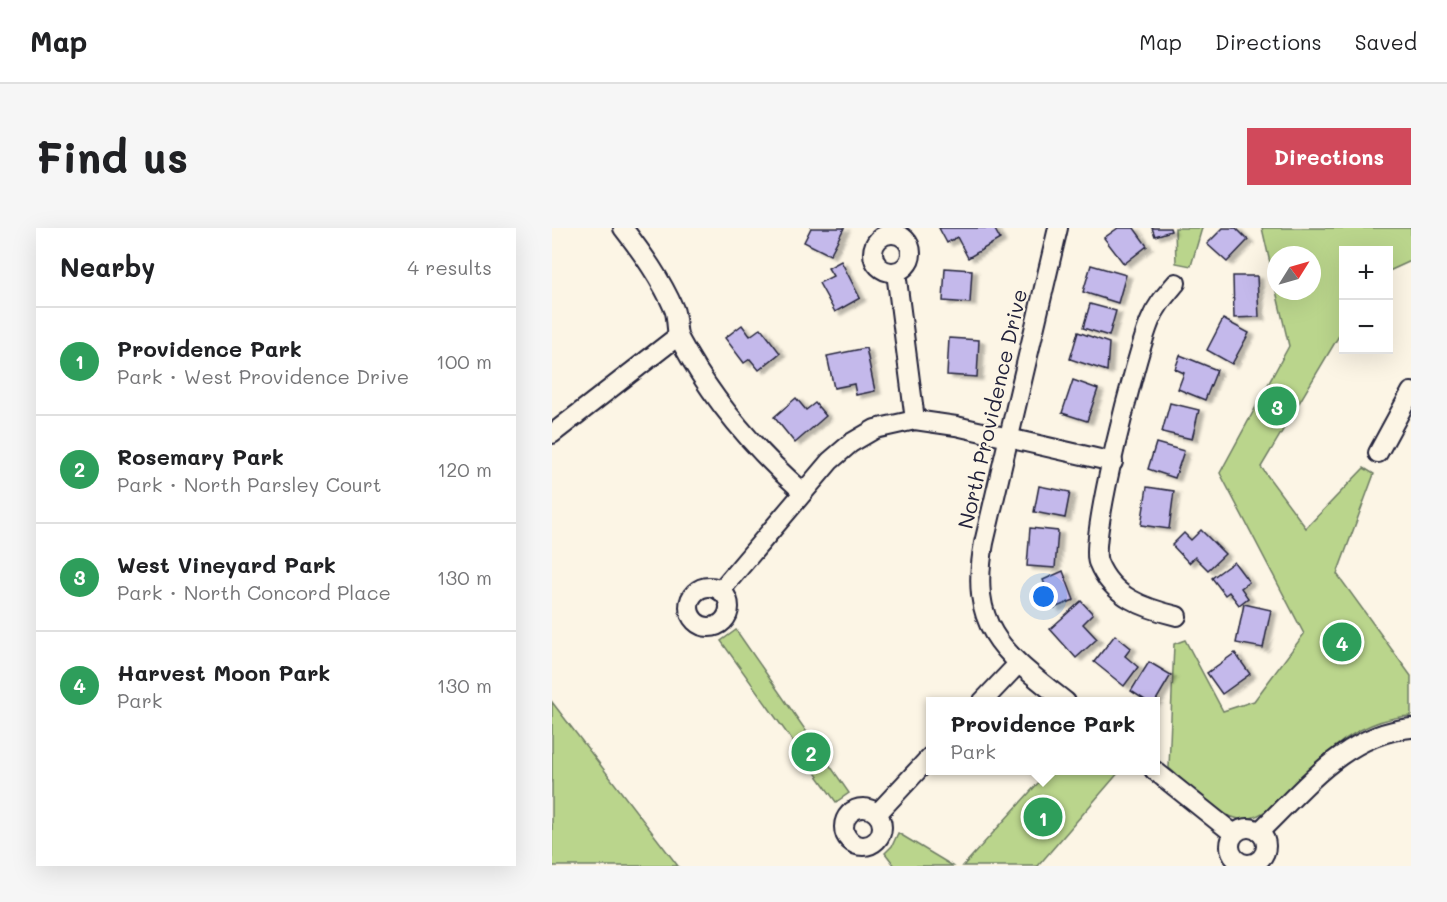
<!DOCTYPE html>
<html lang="en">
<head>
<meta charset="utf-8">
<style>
	:root { --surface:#fff; --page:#f6f6f6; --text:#202124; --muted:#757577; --line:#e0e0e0; --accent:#d1495b }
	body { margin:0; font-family:Mali,sans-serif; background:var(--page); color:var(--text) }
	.controls { position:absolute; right:18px; top:18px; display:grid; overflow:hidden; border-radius:0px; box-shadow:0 6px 24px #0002 }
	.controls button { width:54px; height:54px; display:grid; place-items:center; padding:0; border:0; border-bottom:2px solid var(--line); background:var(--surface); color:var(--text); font:30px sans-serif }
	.compass { position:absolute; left:715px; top:18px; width:54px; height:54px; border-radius:50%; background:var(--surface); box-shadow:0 6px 24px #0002; rotate:53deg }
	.you { position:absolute; left:492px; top:369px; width:21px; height:21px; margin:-15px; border:4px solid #fff; border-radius:50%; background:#1a73e8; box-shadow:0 0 0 9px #1a73e833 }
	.badge { display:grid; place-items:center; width:39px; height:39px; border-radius:50%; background:var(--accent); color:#fff; font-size:20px; font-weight:700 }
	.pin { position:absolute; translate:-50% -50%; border:3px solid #fff; box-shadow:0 2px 6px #0006 }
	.popup { position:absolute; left:374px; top:469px; width:234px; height:78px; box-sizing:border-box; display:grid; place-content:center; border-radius:0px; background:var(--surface); filter:drop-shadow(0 2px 4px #0005); font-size:20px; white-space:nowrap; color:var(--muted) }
	.popup b { font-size:22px; color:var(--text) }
	.popup::after { content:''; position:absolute; left:50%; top:100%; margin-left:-12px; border:12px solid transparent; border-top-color:var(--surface) }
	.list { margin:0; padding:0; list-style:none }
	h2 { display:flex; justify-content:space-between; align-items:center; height:78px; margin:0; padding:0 24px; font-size:26px }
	h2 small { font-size:20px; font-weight:400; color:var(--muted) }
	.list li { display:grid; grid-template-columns:39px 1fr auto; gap:18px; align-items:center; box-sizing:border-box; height:108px; padding:0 24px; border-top:2px solid var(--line) }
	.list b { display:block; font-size:22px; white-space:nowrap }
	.list p { margin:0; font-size:20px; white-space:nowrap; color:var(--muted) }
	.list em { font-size:20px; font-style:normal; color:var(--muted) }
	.map { position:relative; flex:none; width:859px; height:638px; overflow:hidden; border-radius:0px }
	header { display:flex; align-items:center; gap:36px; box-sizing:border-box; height:84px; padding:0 30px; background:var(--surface); border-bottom:2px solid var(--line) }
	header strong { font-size:28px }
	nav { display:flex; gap:33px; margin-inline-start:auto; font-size:21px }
	.intro { display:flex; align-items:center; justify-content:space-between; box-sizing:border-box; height:144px; padding:0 36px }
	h1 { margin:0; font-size:42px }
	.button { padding:15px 27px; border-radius:0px; background:var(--accent); color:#fff; font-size:21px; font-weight:700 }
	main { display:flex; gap:36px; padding:0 36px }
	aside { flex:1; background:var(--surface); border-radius:0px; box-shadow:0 6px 24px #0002 }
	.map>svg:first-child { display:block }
	.green { fill:#bad58c; stroke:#6e7c64; stroke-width:1.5 }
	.building { fill:#c4b9eb; stroke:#22223b; stroke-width:1.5; filter:url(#shadow) }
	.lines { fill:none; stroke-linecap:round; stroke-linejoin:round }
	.street-casing { stroke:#22223b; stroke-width:22 }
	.street { stroke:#fcf5e5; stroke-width:18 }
	.labels { text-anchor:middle; stroke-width:4.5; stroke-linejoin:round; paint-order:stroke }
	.street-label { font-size:21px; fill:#22223b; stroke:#fcf5e5 }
</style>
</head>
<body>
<header>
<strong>Map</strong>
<nav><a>Map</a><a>Directions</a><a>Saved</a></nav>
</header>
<div class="intro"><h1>Find us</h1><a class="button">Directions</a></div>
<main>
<aside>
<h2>Nearby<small>4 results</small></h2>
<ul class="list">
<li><span class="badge" style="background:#2e9e5b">1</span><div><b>Providence Park</b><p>Park · West Providence Drive</p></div><em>100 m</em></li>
<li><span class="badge" style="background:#2e9e5b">2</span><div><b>Rosemary Park</b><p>Park · North Parsley Court</p></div><em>120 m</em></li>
<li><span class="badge" style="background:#2e9e5b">3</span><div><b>West Vineyard Park</b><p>Park · North Concord Place</p></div><em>130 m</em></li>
<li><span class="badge" style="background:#2e9e5b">4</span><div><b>Harvest Moon Park</b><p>Park</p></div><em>130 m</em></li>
</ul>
</aside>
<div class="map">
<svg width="859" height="638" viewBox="0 0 859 638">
	<defs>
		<filter id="shadow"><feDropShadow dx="5.5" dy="3" stdDeviation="1.5" flood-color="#0004"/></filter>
	</defs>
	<rect width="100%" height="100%" fill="#fcf5e5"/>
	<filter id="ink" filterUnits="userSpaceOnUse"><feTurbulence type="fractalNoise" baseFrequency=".0167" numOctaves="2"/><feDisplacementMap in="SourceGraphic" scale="12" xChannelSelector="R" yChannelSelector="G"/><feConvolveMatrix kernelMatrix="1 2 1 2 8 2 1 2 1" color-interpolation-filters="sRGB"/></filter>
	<g filter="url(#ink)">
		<!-- green -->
		<g class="green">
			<path d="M 623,0 L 650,0 L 639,38 L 624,35 Z"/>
			<path d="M 710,0 L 859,0 L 859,33 L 837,43 L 836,22 L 792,22 L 791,101 L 709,239 L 754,300 L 812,240 L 822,246 L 785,346 L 859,448 L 859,488 C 832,489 805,501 784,518 C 762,536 717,596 687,591 C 661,586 637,557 617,540 L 622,416 L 633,412 L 671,483 L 702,473 L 752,406 L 668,245 L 737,118 L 724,63 L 760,63 L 760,27 L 724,27 L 724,61 Z"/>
			<path d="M 184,402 L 297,565 L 284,574 L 169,413 Z"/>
			<path d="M 0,474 L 126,638 L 0,638 Z"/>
			<path d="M 497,543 L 568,543 L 486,638 L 411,638 Z"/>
			<path d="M 346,605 L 401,638 L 343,638 L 333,625 L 340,618 Z"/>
		</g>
		<!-- building -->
		<g class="building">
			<path d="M 259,0 L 292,0 L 278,27 L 252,14 Z"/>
			<path d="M 387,0 L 442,0 L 448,11 L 416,30 L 405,9 L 395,15 Z"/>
			<path d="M 566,0 L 582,0 L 595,18 L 572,36 L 552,10 Z"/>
			<path d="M 600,0 L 618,0 L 619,3 L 603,8 Z"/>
			<path d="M 671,0 L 684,0 L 696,12 L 675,34 L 655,16 Z"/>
			<path d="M 289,33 L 308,70 L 283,84 L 267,55 L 281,48 L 276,40 Z"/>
			<path d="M 539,37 L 574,47 L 566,75 L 531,64 Z"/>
			<path d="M 393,40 L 420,42 L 418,75 L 391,73 Z"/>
			<path d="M 681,48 L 705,48 L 707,89 L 682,90 Z"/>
			<path d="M 538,76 L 564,83 L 557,108 L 531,100 Z"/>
			<path d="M 671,91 L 697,105 L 680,136 L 655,122 Z"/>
			<path d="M 190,97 L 198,108 L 209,100 L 228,125 L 207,142 L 198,131 L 192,135 L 173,110 Z"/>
			<path d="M 526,104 L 557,115 L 555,143 L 518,131 Z"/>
			<path d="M 397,110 L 427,112 L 425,149 L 395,147 Z"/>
			<path d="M 314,120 L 323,163 L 304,167 L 302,156 L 282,160 L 275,128 Z"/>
			<path d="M 628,127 L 665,142 L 653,172 L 626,161 L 632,145 L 623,141 Z"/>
			<path d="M 521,152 L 546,161 L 535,193 L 510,185 Z"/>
			<path d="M 244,170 L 254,182 L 263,175 L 274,188 L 243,215 L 222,189 Z"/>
			<path d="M 618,175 L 647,182 L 640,211 L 610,204 Z"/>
			<path d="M 604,215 L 632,223 L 623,250 L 596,241 Z"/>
			<path d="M 487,258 L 518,264 L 513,290 L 482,284 Z"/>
			<path d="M 595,259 L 622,263 L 617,301 L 589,297 Z"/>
			<path d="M 478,300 L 506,303 L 503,340 L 475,338 Z"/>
			<path d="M 649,302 L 673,326 L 656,342 L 643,329 L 637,335 L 620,317 L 632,305 L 639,312 Z"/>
			<path d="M 682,334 L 697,354 L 689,360 L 696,370 L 687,377 L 677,364 L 673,367 L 660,350 Z"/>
			<path d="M 511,343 L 522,372 L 502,380 L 491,352 Z"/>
			<path d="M 529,373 L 541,386 L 531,396 L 545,411 L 524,430 L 498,401 Z"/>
			<path d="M 692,376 L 719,382 L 711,420 L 684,415 Z"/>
			<path d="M 563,407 L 579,420 L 573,428 L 586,439 L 572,458 L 542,434 Z"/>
			<path d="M 683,425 L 698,446 L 670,466 L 655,445 Z"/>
			<path d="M 597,434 L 619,447 L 603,474 L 596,474 L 579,463 Z"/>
		</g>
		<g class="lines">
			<defs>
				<g id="street">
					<path d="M 71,0 C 91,26 109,51 122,81 C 126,91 123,103 128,112 C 159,170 202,221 251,264"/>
					<path d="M 506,0 L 432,315 C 416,401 452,425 514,474"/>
					<circle cx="340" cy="25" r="19"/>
					<path d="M 344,44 L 363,192"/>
					<path d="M 624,55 C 614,67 604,78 598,93 C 585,124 537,309 546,334 C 560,369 592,380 625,388"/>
					<path d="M 0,206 L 126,108"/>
					<path d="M 826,225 L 859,164"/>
					<circle cx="157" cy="379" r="20"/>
					<path d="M 168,363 L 278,233 L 299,215 L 323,201 L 363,192 L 404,198 L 561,234"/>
					<path d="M 430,474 L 466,436"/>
					<path d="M 602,542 L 682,606"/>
					<circle cx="311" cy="599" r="19"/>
					<path d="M 325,586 L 378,529"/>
					<circle cx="696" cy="618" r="18"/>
					<path d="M 707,604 C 752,561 793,506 859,500"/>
				</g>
			</defs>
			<!-- street casing -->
			<use href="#street" class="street-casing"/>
			<!-- street -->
			<use href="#street" class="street"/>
		</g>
	</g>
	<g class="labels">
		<!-- street labels -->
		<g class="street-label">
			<text transform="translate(441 181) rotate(-77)" y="7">North Providence Drive</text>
		</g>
	</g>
</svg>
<div class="controls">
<button>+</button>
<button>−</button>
</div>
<svg class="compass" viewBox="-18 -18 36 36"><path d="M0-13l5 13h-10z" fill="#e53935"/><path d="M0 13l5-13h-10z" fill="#757577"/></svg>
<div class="you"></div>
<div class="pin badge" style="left:491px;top:589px;background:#2e9e5b">1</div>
<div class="popup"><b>Providence Park</b>Park</div>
<div class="pin badge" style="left:259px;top:524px;background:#2e9e5b">2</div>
<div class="pin badge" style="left:725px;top:178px;background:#2e9e5b">3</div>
<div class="pin badge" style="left:790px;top:414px;background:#2e9e5b">4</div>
</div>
</main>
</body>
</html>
